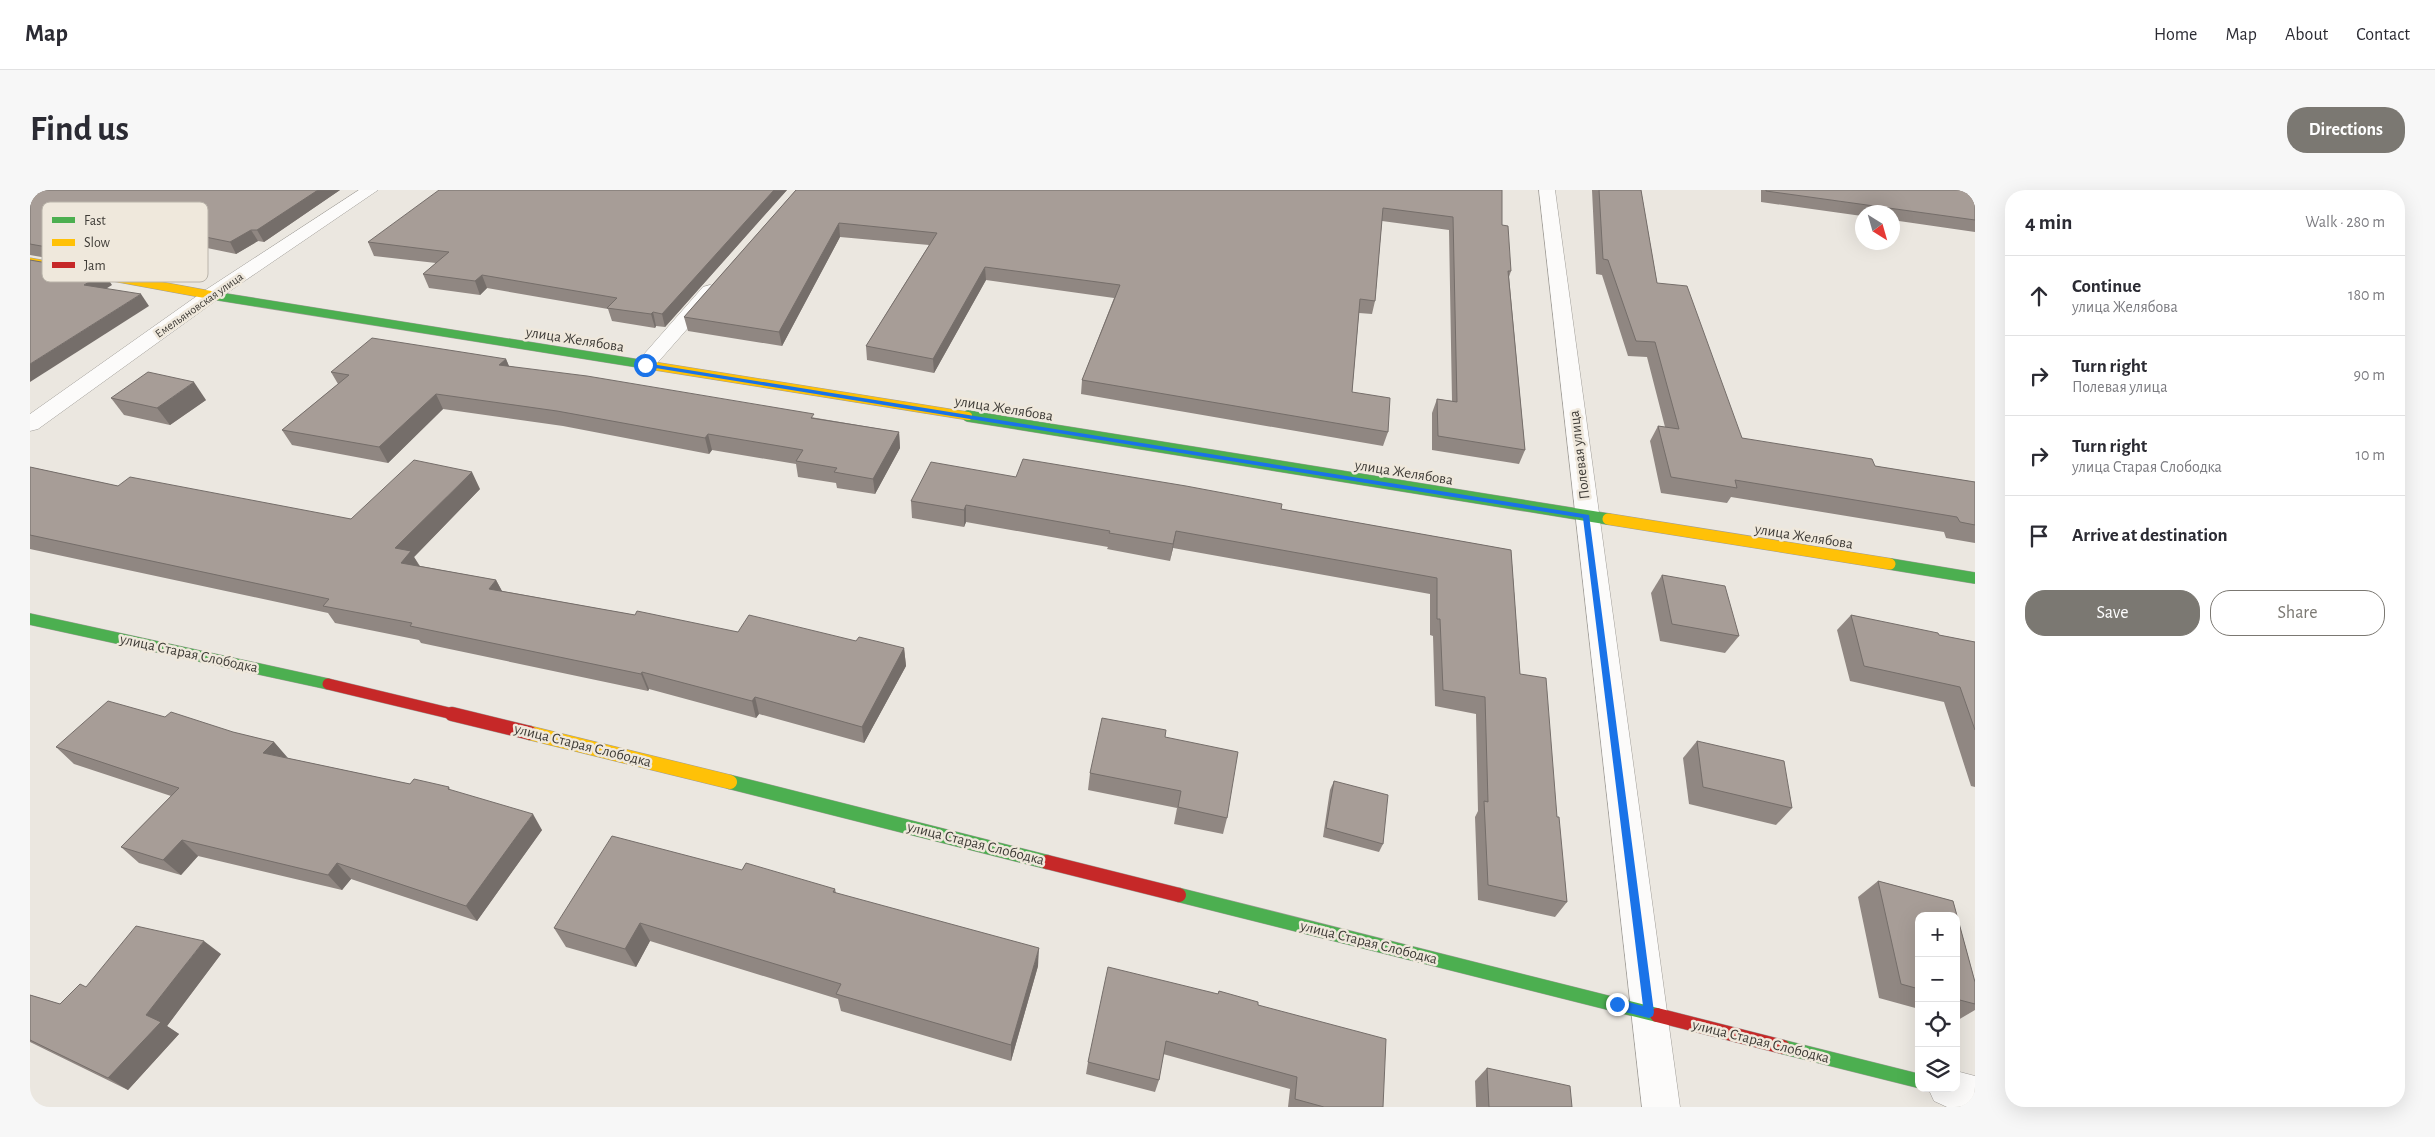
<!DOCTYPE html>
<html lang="en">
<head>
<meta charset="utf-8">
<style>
	:root { --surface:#fff; --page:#f7f7f7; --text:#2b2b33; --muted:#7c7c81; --line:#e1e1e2; --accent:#7b7872 }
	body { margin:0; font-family:"Alegreya Sans",sans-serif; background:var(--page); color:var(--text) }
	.controls { position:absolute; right:15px; bottom:15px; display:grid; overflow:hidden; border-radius:10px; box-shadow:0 5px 20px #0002 }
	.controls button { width:45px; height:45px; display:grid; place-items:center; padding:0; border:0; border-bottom:1px solid var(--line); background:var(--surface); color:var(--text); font:25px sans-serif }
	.compass { position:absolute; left:1825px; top:15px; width:45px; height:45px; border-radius:50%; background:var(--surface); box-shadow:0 5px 20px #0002; rotate:143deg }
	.stop { position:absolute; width:15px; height:15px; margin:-11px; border:4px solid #1a73e8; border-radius:50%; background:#fff }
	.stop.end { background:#1a73e8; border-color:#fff; box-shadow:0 1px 5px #0008 }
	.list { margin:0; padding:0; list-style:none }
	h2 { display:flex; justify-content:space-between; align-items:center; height:65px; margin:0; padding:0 20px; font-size:21px }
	h2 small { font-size:16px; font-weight:400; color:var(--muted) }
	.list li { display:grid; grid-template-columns:32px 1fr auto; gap:15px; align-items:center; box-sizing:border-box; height:80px; padding:0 20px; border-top:1px solid var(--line) }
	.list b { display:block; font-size:19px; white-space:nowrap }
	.list p { margin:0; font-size:16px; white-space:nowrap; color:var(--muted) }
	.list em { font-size:16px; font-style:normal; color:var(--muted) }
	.actions { display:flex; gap:10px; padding:15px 20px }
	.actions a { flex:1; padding:11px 0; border:1px solid var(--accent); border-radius:20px; text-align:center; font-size:18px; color:var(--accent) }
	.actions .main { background:var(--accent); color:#fff }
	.icon { flex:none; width:28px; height:28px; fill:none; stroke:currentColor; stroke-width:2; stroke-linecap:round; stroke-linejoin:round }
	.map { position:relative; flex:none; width:1945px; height:917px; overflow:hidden; border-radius:20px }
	header { display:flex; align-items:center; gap:30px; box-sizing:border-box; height:70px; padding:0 25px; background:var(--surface); border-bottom:1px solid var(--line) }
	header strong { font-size:24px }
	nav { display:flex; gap:28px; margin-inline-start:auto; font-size:18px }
	.intro { display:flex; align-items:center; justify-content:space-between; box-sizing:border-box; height:120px; padding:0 30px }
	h1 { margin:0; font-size:35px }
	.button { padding:12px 22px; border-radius:20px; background:var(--accent); color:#fff; font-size:18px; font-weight:700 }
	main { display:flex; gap:30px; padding:0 30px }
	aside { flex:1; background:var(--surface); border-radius:20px; box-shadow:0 5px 20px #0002 }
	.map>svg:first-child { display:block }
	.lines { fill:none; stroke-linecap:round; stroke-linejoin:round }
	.street-casing { stroke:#a09d98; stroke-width:1 }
	.fast-far2-casing { stroke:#a09d98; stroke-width:9 }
	.fast-far1-casing { stroke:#a09d98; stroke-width:12 }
	.fast-casing { stroke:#a09d98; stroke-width:15 }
	.slow-far2-casing { stroke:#a09d98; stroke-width:9 }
	.slow-far1-casing { stroke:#a09d98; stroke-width:12 }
	.slow-casing { stroke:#a09d98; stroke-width:15 }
	.jam-far1-casing { stroke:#a09d98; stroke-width:12 }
	.jam-casing { stroke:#a09d98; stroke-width:15 }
	.street { fill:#fcfbfa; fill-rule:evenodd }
	.fast-far2 { stroke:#4caf50; stroke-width:8 }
	.fast-far1 { stroke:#4caf50; stroke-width:11 }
	.fast { stroke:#4caf50; stroke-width:14 }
	.slow-far2 { stroke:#ffc107; stroke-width:8 }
	.slow-far1 { stroke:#ffc107; stroke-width:11 }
	.slow { stroke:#ffc107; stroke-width:14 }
	.jam-far1 { stroke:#c62828; stroke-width:11 }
	.jam { stroke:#c62828; stroke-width:14 }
	.wall { fill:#908782 }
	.shaded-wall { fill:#756e6a }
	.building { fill:#a79d97; stroke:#756e6a }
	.route { fill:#1a73e8 }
	.labels { text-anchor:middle; stroke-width:5; stroke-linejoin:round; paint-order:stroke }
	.far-street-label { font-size:12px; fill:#3f3c37; stroke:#efe8dc }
	.street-label { font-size:15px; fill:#3f3c37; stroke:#efe8dc }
	.key { fill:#efe8dc; stroke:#bab4aa; stroke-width:1 }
	.key-label { font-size:14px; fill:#3f3c37 }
</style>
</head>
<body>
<header>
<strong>Map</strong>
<nav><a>Home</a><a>Map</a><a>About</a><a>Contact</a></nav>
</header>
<div class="intro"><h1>Find us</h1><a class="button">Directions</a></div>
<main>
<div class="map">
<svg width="1945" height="917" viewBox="0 0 1945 917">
	<rect width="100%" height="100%" fill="#ebe7e0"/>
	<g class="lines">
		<defs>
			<g id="street">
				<path d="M 329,0 L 348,0 L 188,109 L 8,239 L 0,241 L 0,224 L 174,101 Z"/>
				<path d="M 1509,0 L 1525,0 L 1650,917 L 1612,917 Z"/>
				<path d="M 680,95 L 687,97 L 690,101 L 687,105 L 622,179 L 615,181 L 608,179 L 605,175 L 608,171 L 673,97 Z"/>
				<path d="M 1926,881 L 1945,886 L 1945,917 L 1917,917 L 1904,911 L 1898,898 L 1926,898 Z"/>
			</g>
			<g id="fast-far2">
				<path d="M 186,106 L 618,175"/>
				<path d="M 938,226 L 945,227"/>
			</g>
			<g id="fast-far1">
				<path d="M 938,226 L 1578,329"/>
				<path d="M 1860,374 L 1945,388"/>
				<path d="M 0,429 L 298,494"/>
			</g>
			<g id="fast">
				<path d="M 700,592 L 1017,672"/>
				<path d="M 1149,705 L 1627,825"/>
				<path d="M 1753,857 L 1889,891"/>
			</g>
			<g id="slow-far2">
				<path d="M 0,72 L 186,106"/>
				<path d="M 618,175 L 938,226"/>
			</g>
			<path id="slow-far1" d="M 1578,329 L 1860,374"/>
			<path id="slow" d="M 500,543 L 700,592"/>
			<path id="jam-far1" d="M 298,494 L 427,525"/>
			<g id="jam">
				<path d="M 422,524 L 500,543"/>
				<path d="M 1017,672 L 1149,705"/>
				<path d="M 1627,825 L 1753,857"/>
			</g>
		</defs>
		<!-- street casing -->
		<use href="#street" class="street-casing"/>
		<!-- fast-far2 casing -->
		<use href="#fast-far2" class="fast-far2-casing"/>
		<!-- fast-far1 casing -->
		<use href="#fast-far1" class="fast-far1-casing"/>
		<!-- fast casing -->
		<use href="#fast" class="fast-casing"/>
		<!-- slow-far2 casing -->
		<use href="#slow-far2" class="slow-far2-casing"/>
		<!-- slow-far1 casing -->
		<use href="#slow-far1" class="slow-far1-casing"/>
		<!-- slow casing -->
		<use href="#slow" class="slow-casing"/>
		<!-- jam-far1 casing -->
		<use href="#jam-far1" class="jam-far1-casing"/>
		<!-- jam casing -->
		<use href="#jam" class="jam-casing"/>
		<!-- street -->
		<use href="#street" class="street"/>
		<!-- fast-far2 -->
		<use href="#fast-far2" class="fast-far2"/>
		<!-- fast-far1 -->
		<use href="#fast-far1" class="fast-far1"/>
		<!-- fast -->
		<use href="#fast" class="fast"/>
		<!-- slow-far2 -->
		<use href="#slow-far2" class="slow-far2"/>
		<!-- slow-far1 -->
		<use href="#slow-far1" class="slow-far1"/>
		<!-- slow -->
		<use href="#slow" class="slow"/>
		<!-- jam-far1 -->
		<use href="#jam-far1" class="jam-far1"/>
		<!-- jam -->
		<use href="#jam" class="jam"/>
	</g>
	<!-- wall -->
	<g class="wall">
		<path d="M 0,0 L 310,0 L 234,52 L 228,51 L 206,64 L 153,53 L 103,83 L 0,65 Z"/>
		<path d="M 757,0 L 635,137 L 626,136 L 625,138 L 582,131 L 578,119 L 457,98 L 450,105 L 399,98 L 393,84 L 406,73 L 344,66 L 338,52 Z"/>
		<path d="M 766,0 L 1472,0 L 1472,35 L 1481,81 L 1479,87 L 1495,260 L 1489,274 L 1402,260 L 1402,223 L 1407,209 L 1422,211 L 1419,40 L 1352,31 L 1345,111 L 1342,124 L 1329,123 L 1322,202 L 1358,242 L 1353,256 L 1051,204 L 1052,190 L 1084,108 L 956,90 L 904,183 L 837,170 L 836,156 L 899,55 L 810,47 L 752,156 L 658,141 L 654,127 Z"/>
		<path d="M 1562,0 L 1611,0 L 1627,93 L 1712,248 L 1845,276 L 1945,292 L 1945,353 L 1916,348 L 1914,342 L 1701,307 L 1697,313 L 1631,303 L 1620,251 L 1628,236 L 1635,237 L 1617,167 L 1598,166 L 1572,85 L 1566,84 Z"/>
		<path d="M 1731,0 L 1945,0 L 1945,42 L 1862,30 L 1862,22 L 1832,22 L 1832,26 L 1731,12 Z"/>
		<path d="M 476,169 L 479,176 L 869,242 L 870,258 L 845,304 L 807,298 L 806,293 L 768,287 L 766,274 L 682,260 L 679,264 L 533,236 L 413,219 L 358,273 L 262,255 L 252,240 L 308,194 L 301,182 Z"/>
		<path d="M 81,208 L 176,210 L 140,235 L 94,225 Z"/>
		<path d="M 0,277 L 88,296 L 321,329 L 450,299 L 384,367 L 390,376 L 466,390 L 472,401 L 605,425 L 708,442 L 826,451 L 874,458 L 876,476 L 834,553 L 729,524 L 726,528 L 619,499 L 618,501 L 391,453 L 389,450 L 305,433 L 298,423 L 0,359 Z"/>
		<path d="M 986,287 L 1251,319 L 1481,360 L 1490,484 L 1527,627 L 1537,712 L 1525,727 L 1448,710 L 1445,627 L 1448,621 L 1446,524 L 1405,516 L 1403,446 L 1400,445 L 1400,404 L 1143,358 L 1140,371 L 1077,359 L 1078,357 L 936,332 L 934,337 L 882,328 L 881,311 Z"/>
		<path d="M 1632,385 L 1709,446 L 1695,463 L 1630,451 L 1621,403 Z"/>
		<path d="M 1821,425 L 1909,445 L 1945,452 L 1945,597 L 1941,596 L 1914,512 L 1820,491 L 1807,440 Z"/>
		<path d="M 135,527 L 244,552 L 257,568 L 380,594 L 419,597 L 420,600 L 512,640 L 447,731 L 321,689 L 312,700 L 168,666 L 151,685 L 109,673 L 91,657 L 141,606 L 44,574 L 26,557 Z"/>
		<path d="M 1135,547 L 1197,628 L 1193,644 L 1144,634 L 1147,618 L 1058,600 L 1060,583 Z"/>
		<path d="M 1667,551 L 1762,618 L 1746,635 L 1659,614 L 1653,568 Z"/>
		<path d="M 1304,591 L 1353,654 L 1349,662 L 1293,647 L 1300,600 Z"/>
		<path d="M 712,680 L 805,699 L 806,703 L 1008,776 L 981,871 L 811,821 L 808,809 L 620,751 L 606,777 L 536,757 L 524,738 Z"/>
		<path d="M 1848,691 L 1923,711 L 1945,792 L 1945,820 L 1928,830 L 1926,830 L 1926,726 L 1889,726 L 1889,819 L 1849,808 L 1828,707 Z"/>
		<path d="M 191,764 L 137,836 L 149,844 L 98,900 L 0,852 L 0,805 L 30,814 L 56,797 Z"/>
		<path d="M 1189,801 L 1228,815 L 1353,917 L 1258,917 L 1260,899 L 1133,864 L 1129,890 L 1125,902 L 1056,884 L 1058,872 L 1188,804 Z"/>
		<path d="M 1457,878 L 1542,917 L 1446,917 L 1445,891 Z"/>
	</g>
	<!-- shaded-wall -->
	<g class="shaded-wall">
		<path d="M 288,0 L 310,0 L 234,52 L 227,40 Z"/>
		<path d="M 744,0 L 757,0 L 635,137 L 632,124 Z"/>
		<path d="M 809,33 L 810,47 L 752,156 L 749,142 Z"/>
		<path d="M 221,40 L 228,51 L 206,64 L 200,52 Z"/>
		<path d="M 146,41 L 153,53 L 103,83 L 95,71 Z"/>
		<path d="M 955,77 L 956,90 L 904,183 L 903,169 Z"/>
		<path d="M 74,83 L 82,95 L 63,107 L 54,95 Z"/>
		<path d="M 452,85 L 457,98 L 450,105 L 445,91 Z"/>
		<path d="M 111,104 L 119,116 L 0,192 L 0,174 Z"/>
		<path d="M 623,122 L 626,136 L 625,138 L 621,124 Z"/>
		<path d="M 476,169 L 482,184 L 469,175 Z"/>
		<path d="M 164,192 L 176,210 L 140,235 L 127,218 Z"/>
		<path d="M 406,204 L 413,219 L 358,273 L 349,257 Z"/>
		<path d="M 869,242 L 870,258 L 845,304 L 843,289 Z"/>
		<path d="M 678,244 L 682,260 L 679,264 L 675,248 Z"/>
		<path d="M 442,282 L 450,299 L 384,367 L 391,379 L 371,373 L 365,358 Z"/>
		<path d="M 936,315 L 936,332 L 934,337 L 934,320 Z"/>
		<path d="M 1146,341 L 1143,358 L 1140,371 L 1143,354 Z"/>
		<path d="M 466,390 L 475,407 L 459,399 Z"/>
		<path d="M 874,458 L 876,476 L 834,553 L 832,537 Z"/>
		<path d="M 612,482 L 619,499 L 618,501 L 611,484 Z"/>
		<path d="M 725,507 L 729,524 L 726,528 L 722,511 Z"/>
		<path d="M 244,552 L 258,568 L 233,563 Z"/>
		<path d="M 503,624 L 512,640 L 447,731 L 436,716 Z"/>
		<path d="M 152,650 L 168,666 L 151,685 L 133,670 Z"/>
		<path d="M 307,673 L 321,689 L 312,700 L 298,685 Z"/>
		<path d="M 610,733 L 620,751 L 606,777 L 595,759 Z"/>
		<path d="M 174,751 L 191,764 L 137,836 L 149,844 L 98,900 L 78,888 L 116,825 Z"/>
		<path d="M 1009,758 L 1008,776 L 981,871 L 981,855 Z"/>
	</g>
	<!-- building -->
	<g class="building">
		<path d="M 0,0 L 288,0 L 227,40 L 221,40 L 200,52 L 146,41 L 95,71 L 0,54 Z"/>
		<path d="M 409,0 L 744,0 L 632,124 L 623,122 L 621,124 L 577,118 L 587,108 L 452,85 L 445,91 L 393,84 L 419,62 L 338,52 Z"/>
		<path d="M 766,0 L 1472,0 L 1472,35 L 1478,36 L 1481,81 L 1478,81 L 1495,260 L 1408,246 L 1407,209 L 1427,212 L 1423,27 L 1353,18 L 1345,111 L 1330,109 L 1322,202 L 1360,208 L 1358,242 L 1052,190 L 1090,95 L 955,77 L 903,169 L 836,156 L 907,43 L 809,33 L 749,142 L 654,127 Z"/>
		<path d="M 1569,0 L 1611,0 L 1627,93 L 1657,96 L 1712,248 L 1842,269 L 1845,276 L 1945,292 L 1945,335 L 1930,332 L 1927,327 L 1705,290 L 1707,298 L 1641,287 L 1628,236 L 1649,239 L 1625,152 L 1606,151 L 1578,70 L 1573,69 Z"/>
		<path d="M 1736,0 L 1945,0 L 1945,30 L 1736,1 Z"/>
		<path d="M 0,70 L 74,83 L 54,95 L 111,104 L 0,174 Z"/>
		<path d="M 342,148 L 476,169 L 469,175 L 557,186 L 784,224 L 781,228 L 869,242 L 843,289 L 804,282 L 807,278 L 766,271 L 773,260 L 678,244 L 675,248 L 527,221 L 406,204 L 349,257 L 252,240 L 319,185 L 301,182 Z"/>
		<path d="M 118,182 L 164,192 L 127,218 L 81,208 Z"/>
		<path d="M 993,269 L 1156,296 L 1252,314 L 1251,319 L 1481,360 L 1490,484 L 1516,488 L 1527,627 L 1529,627 L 1537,712 L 1458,695 L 1454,611 L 1458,612 L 1455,507 L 1413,500 L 1410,429 L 1407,429 L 1407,388 L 1146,341 L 1143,354 L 1079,343 L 1080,341 L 936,315 L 934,320 L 881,311 L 901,272 L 986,287 Z"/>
		<path d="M 384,270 L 442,282 L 365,358 L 381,361 L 371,373 L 466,390 L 459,399 L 605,425 L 607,421 L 708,442 L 719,425 L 826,451 L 829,447 L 874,458 L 832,537 L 725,507 L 722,511 L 612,482 L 611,484 L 380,436 L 382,433 L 293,416 L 299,409 L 0,345 L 0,277 L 88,296 L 100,287 L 321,329 Z"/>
		<path d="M 1632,385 L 1695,396 L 1709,446 L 1642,434 Z"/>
		<path d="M 1821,425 L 1908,443 L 1909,445 L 1945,452 L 1945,540 L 1930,497 L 1834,476 Z"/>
		<path d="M 78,511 L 135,527 L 141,522 L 203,542 L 244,552 L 233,563 L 380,594 L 384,589 L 419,597 L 418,599 L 503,624 L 436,716 L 307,673 L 298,685 L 152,650 L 133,670 L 91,657 L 149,598 L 26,557 Z"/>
		<path d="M 1072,528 L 1136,540 L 1135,547 L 1208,562 L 1197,628 L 1148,617 L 1151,601 L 1060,583 Z"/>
		<path d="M 1667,551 L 1754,571 L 1762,618 L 1673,597 Z"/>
		<path d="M 1304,591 L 1358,605 L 1353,654 L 1296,638 Z"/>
		<path d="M 582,646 L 712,680 L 716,673 L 805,699 L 803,702 L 1009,758 L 981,855 L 806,804 L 811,794 L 610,733 L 595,759 L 524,738 Z"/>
		<path d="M 1848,691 L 1923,711 L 1945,792 L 1945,814 L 1926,809 L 1926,726 L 1889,726 L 1889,799 L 1871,794 Z"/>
		<path d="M 106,736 L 174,751 L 116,825 L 131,832 L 78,888 L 0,850 L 0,805 L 30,814 L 50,794 L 56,797 Z"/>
		<path d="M 1078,777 L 1188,804 L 1189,801 L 1228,812 L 1228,815 L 1356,849 L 1353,917 L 1294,917 L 1265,909 L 1267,887 L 1136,851 L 1129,890 L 1058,872 Z"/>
		<path d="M 1457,878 L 1540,896 L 1542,917 L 1459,917 Z"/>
	</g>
	<!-- route -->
	<path class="route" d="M 615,173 L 1559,325 L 1624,822 L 1623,826 L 1619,828 L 1587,820 L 1582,814 L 1587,809 L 1613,816 L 1553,328 L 613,176 Z"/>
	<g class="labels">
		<!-- far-street labels -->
		<g class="far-street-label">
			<text transform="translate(169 115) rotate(-35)" y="4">Емельяновская улица</text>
		</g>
		<!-- street labels -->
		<g class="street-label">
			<text transform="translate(545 149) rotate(9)" y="5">улица Желябова</text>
			<text transform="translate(974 218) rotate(9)" y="5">улица Желябова</text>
			<text transform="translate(1549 265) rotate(-97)" y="5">Полевая улица</text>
			<text transform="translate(1374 282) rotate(9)" y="5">улица Желябова</text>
			<text transform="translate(1774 346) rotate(9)" y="5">улица Желябова</text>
			<text transform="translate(159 463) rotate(12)" y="5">улица Старая Слободка</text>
			<text transform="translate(553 555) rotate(14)" y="5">улица Старая Слободка</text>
			<text transform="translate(946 653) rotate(14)" y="5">улица Старая Слободка</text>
			<text transform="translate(1339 752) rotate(14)" y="5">улица Старая Слободка</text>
			<text transform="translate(1731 851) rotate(14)" y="5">улица Старая Слободка</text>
		</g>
	</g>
	<!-- legend -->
	<rect x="12" y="12" width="166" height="80" rx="8" class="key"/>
	<rect x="22" y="27" width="23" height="6" fill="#4caf50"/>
	<rect x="22" y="49" width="23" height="7" fill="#ffc107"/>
	<rect x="22" y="72" width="23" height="6" fill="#c62828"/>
	<g class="key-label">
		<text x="54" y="35">Fast</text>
		<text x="54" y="57">Slow</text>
		<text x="54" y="80">Jam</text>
	</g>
</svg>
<div class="controls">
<button>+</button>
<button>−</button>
<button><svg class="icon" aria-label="locate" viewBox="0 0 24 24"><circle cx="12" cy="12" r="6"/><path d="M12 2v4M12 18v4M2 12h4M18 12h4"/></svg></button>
<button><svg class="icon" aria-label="layers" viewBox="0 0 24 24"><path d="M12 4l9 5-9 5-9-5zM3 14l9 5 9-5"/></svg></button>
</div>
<svg class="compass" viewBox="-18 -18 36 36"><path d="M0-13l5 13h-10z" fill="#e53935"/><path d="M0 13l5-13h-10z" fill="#7c7c81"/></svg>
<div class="stop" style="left:615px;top:175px"></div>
<div class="stop end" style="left:1587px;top:814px"></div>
</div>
<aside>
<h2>4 min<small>Walk · 280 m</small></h2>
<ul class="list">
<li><svg class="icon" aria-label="ahead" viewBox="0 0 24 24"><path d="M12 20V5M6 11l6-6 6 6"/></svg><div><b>Continue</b><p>улица Желябова</p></div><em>180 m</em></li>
<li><svg class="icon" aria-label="right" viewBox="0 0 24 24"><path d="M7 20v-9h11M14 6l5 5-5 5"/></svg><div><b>Turn right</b><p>Полевая улица</p></div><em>90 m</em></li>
<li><svg class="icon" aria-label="right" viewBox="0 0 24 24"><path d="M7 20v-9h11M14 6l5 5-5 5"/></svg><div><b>Turn right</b><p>улица Старая Слободка</p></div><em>10 m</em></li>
<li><svg class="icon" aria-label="arrive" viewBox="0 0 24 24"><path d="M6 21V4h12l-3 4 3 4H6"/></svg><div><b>Arrive at destination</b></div></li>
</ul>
<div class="actions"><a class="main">Save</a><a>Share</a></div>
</aside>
</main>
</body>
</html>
